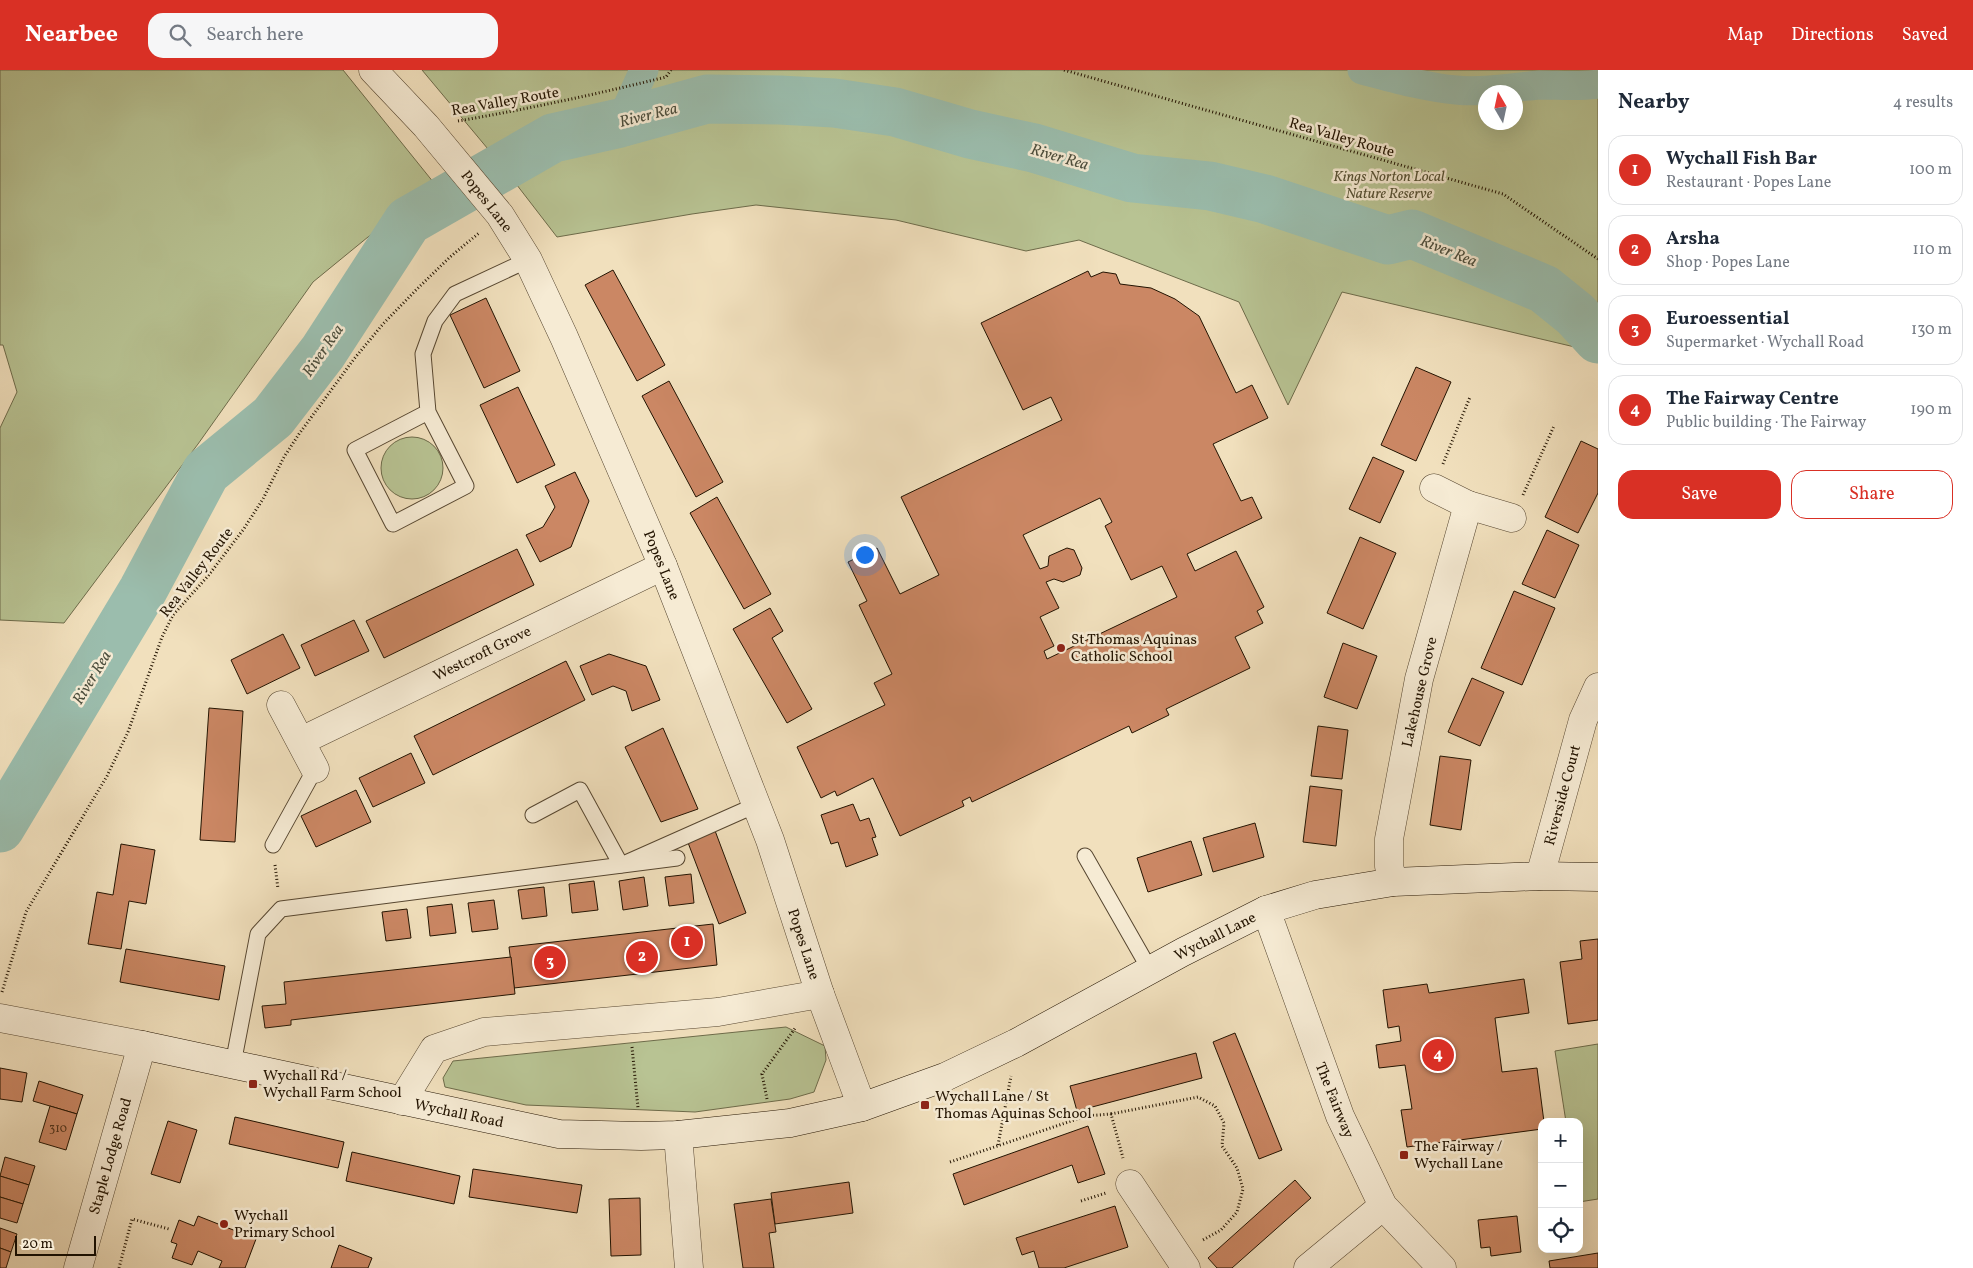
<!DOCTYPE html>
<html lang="en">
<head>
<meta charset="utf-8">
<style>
	:root { --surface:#fff; --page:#f6f6f7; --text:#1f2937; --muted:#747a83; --line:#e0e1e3; --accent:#d93025 }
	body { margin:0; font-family:Vollkorn,serif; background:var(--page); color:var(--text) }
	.controls { position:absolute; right:15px; bottom:15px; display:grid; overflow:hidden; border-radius:10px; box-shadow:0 5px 20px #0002 }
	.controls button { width:45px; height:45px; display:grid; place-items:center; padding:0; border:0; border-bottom:1px solid var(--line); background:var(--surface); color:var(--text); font:25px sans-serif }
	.compass { position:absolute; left:1478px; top:15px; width:45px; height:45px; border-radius:50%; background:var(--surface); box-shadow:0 5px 20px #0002; rotate:351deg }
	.scale { position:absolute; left:15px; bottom:12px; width:81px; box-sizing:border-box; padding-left:5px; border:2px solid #221301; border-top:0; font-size:14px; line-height:18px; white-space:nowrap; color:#221301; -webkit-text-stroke:4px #f6ebd4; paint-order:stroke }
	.you { position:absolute; left:864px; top:484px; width:18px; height:18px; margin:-12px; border:4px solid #fff; border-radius:50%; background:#1a73e8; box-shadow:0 0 0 8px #1a73e833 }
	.badge { display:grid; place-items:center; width:32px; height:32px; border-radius:50%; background:var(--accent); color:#fff; font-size:16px; font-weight:700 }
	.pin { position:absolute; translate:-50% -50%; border:2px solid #fff; box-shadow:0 1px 5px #0006 }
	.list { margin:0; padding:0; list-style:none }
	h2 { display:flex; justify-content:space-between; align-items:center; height:65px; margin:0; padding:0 20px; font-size:21px }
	h2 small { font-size:16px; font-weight:400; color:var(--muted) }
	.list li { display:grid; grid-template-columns:32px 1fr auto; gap:15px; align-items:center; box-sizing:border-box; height:70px; margin:0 10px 10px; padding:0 10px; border:1px solid var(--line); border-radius:15px }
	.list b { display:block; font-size:19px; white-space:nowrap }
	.list p { margin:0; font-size:16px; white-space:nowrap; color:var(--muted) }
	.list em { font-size:16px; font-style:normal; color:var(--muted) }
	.actions { display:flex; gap:10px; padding:15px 20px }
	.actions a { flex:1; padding:11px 0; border:1px solid var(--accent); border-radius:15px; text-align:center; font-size:18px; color:var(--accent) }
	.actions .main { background:var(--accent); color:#fff }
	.icon { flex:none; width:28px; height:28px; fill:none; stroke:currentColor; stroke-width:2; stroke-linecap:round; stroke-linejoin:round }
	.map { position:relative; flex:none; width:1598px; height:1198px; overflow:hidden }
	header { display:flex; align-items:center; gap:30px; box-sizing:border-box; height:70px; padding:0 25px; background:var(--accent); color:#fff }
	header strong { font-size:24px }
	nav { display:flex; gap:28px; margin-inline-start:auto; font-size:18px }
	.search { width:350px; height:45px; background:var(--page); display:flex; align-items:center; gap:12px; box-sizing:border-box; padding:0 18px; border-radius:15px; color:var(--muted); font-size:19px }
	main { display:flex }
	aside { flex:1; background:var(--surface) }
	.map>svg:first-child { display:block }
	.green { fill:#b8c393; stroke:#6d6b4a; fill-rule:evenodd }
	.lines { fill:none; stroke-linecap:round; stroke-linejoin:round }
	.canal { stroke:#9bbdad; stroke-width:29 }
	.river { stroke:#9bbdad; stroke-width:49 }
	.building { fill:#cb8764; stroke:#221301; fill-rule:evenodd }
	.lane-casing { stroke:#564630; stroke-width:17 }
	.street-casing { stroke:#564630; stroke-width:29 }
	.secondary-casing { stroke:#221301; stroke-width:29 }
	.path { stroke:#221301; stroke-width:3; stroke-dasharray:1 2.5; stroke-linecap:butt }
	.lane { stroke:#f6ebd4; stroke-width:15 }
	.street { stroke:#f6ebd4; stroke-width:28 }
	.secondary { stroke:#f6ebd4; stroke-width:28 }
	.poi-dot { fill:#8f2418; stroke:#f6ebd4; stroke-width:2 }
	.labels { text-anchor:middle; stroke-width:5; stroke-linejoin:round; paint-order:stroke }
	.number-label { font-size:12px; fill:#4c301a }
	.street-label { font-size:15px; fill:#221301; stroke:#f6ebd4 }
	.park-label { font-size:15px; font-style:italic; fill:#565134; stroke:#f6ebd4 }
	.poi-label { font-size:15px; fill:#221301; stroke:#f6ebd4; text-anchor:start }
	.water-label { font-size:16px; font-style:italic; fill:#4c4e3d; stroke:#f6ebd4 }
</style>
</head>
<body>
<header>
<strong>Nearbee</strong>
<div class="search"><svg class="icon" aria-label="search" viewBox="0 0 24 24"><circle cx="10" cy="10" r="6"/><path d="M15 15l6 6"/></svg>Search here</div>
<nav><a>Map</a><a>Directions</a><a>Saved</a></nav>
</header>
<main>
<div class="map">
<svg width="1598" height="1198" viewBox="0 0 1598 1198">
	<rect width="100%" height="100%" fill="#f1e0bd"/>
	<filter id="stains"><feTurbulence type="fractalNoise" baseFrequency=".004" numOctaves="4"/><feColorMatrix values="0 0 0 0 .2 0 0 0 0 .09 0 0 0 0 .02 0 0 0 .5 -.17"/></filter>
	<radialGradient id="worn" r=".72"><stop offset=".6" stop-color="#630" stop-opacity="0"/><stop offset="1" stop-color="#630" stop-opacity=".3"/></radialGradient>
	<!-- green -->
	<g class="green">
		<path d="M 0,0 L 343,0 L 434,113 L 313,212 L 198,374 L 64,553 L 0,550 L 0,358 L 17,322 L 3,275 L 0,275 Z"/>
		<path d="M 422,0 L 1598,0 L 1598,289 L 1579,278 L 1342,222 L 1288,335 L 1239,232 L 1079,170 L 1026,181 L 896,150 L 756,135 L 692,144 L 557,167 L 503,97 ZM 1486,22 L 1516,22 L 1516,52 L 1486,52 Z"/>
		<circle cx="412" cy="398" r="31"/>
		<path d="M 786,957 L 825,976 L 826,990 L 814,1022 L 790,1029 L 695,1042 L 526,1035 L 445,1017 L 443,1008 L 453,991 Z"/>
		<path d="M 1598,974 L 1598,1129 L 1579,1132 L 1579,1052 L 1566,1052 L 1555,981 Z"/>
	</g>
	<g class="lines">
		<!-- canal -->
		<g class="canal">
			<path d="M 1362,0 C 1392,8 1424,17 1456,20 C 1484,23 1512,17 1540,15 C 1560,15 1579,17 1598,14"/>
			<path d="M 620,53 L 644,0"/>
		</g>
		<!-- river -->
		<path class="river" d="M 0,758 L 143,520 L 206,402 L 273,347 L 323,282 L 408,151 L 553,68 L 620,53 L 707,29 L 780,30 L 834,33 L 895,42 L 970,64 L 1034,78 L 1132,108 L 1210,116 L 1265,129 L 1388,170 L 1412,164 L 1544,219 L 1575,244 L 1598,269"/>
	</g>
	<!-- building -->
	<g class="building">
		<path d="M 613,200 L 665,295 L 637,311 L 585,215 Z"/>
		<path d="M 1088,201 L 1091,207 L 1103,202 L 1116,204 L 1120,214 L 1151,218 L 1175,229 L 1199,246 L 1236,323 L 1252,315 L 1268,348 L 1213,374 L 1241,431 L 1252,427 L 1262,448 L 1187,484 L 1195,501 L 1236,481 L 1264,537 L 1257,541 L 1263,553 L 1235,567 L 1250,598 L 1166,639 L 1169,645 L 1132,663 L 1129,656 L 972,732 L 970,727 L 962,731 L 964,736 L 900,766 L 873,708 L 837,726 L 835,721 L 821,728 L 797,677 L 885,635 L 874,613 L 892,604 L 859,535 L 867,531 L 848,492 L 877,478 L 900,524 L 939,505 L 901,427 L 1062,350 L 1051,327 L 1023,340 L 981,253 ZM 1100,428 L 1112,452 L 1105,456 L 1131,510 L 1162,496 L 1177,527 L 1047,589 L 1044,581 L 1054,576 L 1040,547 L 1059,538 L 1046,512 L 1054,509 L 1063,512 L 1080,505 L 1082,498 L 1074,480 L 1067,478 L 1049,486 L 1048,496 L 1040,499 L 1023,465 Z"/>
		<path d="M 486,228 L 520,301 L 484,318 L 450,245 Z"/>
		<path d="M 1416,297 L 1451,312 L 1416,391 L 1381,375 Z"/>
		<path d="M 669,311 L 723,412 L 696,427 L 642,326 Z"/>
		<path d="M 518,317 L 555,395 L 517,413 L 480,335 Z"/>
		<path d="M 1581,371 L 1598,379 L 1598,423 L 1578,463 L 1545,447 Z"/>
		<path d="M 1373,387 L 1404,401 L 1380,453 L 1349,439 Z"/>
		<path d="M 575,402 L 589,431 L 571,477 L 540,492 L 526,465 L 543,457 L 555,437 L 545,416 Z"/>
		<path d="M 717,427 L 771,524 L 744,539 L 690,443 Z"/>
		<path d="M 1547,460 L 1579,475 L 1555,528 L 1522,514 Z"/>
		<path d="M 1360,467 L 1396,483 L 1363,559 L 1327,543 Z"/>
		<path d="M 517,479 L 534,515 L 384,588 L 366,551 Z"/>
		<path d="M 1514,521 L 1555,538 L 1522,615 L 1481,598 Z"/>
		<path d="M 770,538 L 783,561 L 772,568 L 812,639 L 787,653 L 733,559 Z"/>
		<path d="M 354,550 L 369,581 L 315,606 L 301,575 Z"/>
		<path d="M 283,564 L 300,598 L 247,624 L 231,590 Z"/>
		<path d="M 1343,573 L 1377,586 L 1357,639 L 1324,627 Z"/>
		<path d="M 609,584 L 646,596 L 660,630 L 632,641 L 626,621 L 613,616 L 592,625 L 580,596 Z"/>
		<path d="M 566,591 L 585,630 L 433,705 L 414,666 Z"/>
		<path d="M 1472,608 L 1504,622 L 1480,676 L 1448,662 Z"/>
		<path d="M 209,638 L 243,641 L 235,772 L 200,770 Z"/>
		<path d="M 1318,656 L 1348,660 L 1342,709 L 1311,706 Z"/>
		<path d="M 663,658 L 698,739 L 661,752 L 625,677 Z"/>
		<path d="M 411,683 L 425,713 L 373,737 L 359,708 Z"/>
		<path d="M 1440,686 L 1471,690 L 1461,760 L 1430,755 Z"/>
		<path d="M 1310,716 L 1342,720 L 1336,776 L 1303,772 Z"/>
		<path d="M 356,720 L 371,752 L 316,777 L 301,746 Z"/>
		<path d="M 853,734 L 860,751 L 869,748 L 876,767 L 872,768 L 878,785 L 846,797 L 838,772 L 831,774 L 821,745 Z"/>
		<path d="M 1255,753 L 1264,787 L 1213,802 L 1203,768 Z"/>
		<path d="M 714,758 L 746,843 L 719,854 L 687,770 Z"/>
		<path d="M 1191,771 L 1202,805 L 1148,822 L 1137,788 Z"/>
		<path d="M 121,774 L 155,780 L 146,834 L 129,831 L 121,879 L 88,874 L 97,822 L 113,825 Z"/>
		<path d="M 691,804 L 694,833 L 669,836 L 665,807 Z"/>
		<path d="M 644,807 L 648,836 L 623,840 L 619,811 Z"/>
		<path d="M 594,811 L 598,840 L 572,843 L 569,814 Z"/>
		<path d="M 544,817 L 547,846 L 522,849 L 518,820 Z"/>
		<path d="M 494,830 L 498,859 L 472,862 L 468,833 Z"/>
		<path d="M 452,834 L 456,863 L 430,866 L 427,837 Z"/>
		<path d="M 407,839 L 411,868 L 386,871 L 382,842 Z"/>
		<path d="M 713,854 L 717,895 L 514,918 L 509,877 Z"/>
		<path d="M 1598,869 L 1598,950 L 1568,954 L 1560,892 L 1582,889 L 1580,871 Z"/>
		<path d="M 126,879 L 225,896 L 219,930 L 120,912 Z"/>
		<path d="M 511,887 L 515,924 L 291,950 L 291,955 L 265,958 L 262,936 L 286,934 L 284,912 Z"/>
		<path d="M 1524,909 L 1529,943 L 1495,948 L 1502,1002 L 1537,998 L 1544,1052 L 1542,1052 L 1542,1059 L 1407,1077 L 1401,1040 L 1412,1039 L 1405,995 L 1379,998 L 1376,975 L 1401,971 L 1399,956 L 1388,958 L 1383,920 L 1427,914 L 1429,923 Z"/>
		<path d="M 1235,963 L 1282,1080 L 1259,1089 L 1213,972 Z"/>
		<path d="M 1196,983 L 1202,1008 L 1077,1041 L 1070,1016 Z"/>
		<path d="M 0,998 L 27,1003 L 22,1032 L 0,1029 Z"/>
		<path d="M 39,1011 L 83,1025 L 77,1044 L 33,1031 Z"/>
		<path d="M 50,1036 L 77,1044 L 66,1080 L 39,1072 Z"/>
		<path d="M 235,1047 L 344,1072 L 338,1098 L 229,1074 Z"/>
		<path d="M 168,1051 L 197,1060 L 180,1113 L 151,1104 Z"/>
		<path d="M 1088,1056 L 1105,1104 L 1078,1113 L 1072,1095 L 964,1135 L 953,1104 Z"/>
		<path d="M 352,1082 L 460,1106 L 454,1134 L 346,1111 Z"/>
		<path d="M 5,1087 L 35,1096 L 29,1115 L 0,1106 Z"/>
		<path d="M 473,1099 L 582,1115 L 577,1143 L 469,1127 Z"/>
		<path d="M 0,1106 L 29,1115 L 23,1134 L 0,1127 Z"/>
		<path d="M 1295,1110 L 1311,1128 L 1232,1198 L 1217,1198 L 1208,1188 Z"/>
		<path d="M 849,1112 L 853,1143 L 775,1154 L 771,1123 Z"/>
		<path d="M 0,1127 L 23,1134 L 17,1153 L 0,1148 Z"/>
		<path d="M 640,1128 L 641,1185 L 611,1186 L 609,1129 Z"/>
		<path d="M 771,1129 L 776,1162 L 769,1163 L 774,1198 L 743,1198 L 734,1134 Z"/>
		<path d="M 1115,1136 L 1128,1177 L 1064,1198 L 1039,1198 L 1034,1181 L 1022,1185 L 1016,1168 Z"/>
		<path d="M 198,1146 L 256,1169 L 245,1198 L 219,1198 L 222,1191 L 198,1181 L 192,1195 L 172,1188 L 177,1174 L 171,1172 L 179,1150 L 194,1156 Z"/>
		<path d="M 1517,1146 L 1521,1182 L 1491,1186 L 1490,1177 L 1481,1178 L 1478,1150 Z"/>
		<path d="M 0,1158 L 17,1164 L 11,1182 L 0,1178 Z"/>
		<path d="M 339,1175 L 372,1188 L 368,1198 L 331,1198 Z"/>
		<path d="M 0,1178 L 11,1182 L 6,1198 L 0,1198 Z"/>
		<path d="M 1598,1183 L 1598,1198 L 1550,1198 L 1549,1191 Z"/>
	</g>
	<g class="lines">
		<defs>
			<g id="lane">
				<path d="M 428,342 L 355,380 L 393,454 L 466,416 L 428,342 L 423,284 L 435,251 L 455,224 L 528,190"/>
				<path d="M 533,745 L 580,720 L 621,795 L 756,735"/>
				<path d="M 273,775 L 315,699"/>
				<path d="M 1085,786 L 1150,900"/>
				<path d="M 233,994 L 258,864 L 281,839 L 677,788"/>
			</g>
			<g id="street">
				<path d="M 373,0 L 426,56 L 500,145 L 528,190 L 564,267 L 663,496 L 770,770 L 820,924 L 862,1037"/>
				<path d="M 1434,418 L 1468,435 L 1512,448"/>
				<path d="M 281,635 L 315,699"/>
				<path d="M 301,671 L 663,496"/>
				<path d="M 1540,806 L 1583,650 L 1598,617"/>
				<path d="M 1393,812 L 1389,796 L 1389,769 L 1419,609 L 1468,435"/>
				<path d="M 1266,840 L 1340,1046 L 1383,1136 L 1442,1198"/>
				<path d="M 0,948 L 142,975 L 78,1198"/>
				<path d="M 402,1031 L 434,979 L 484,962 L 718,942 L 820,924"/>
				<path d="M 678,1065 L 689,1198"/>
				<path d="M 1130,1114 L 1186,1198"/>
				<path d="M 1308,1198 L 1383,1136"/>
			</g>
			<path id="secondary" d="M 142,975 L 559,1064 L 641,1066 L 678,1065 L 790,1053 L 862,1037 L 945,1007 L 1016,973 L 1183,882 L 1266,840 L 1315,825 L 1393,812 L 1540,806 L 1598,807"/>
		</defs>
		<!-- lane casing -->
		<use href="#lane" class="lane-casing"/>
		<!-- street casing -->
		<use href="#street" class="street-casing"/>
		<!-- secondary casing -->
		<use href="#secondary" class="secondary-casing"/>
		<!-- path -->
		<g class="path">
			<path d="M 1064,0 L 1503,124 L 1598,189"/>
			<path d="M 458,51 C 528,39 597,24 666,7 L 671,0"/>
			<path d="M 1443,394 L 1470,327"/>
			<path d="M 1523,425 L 1554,356"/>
			<path d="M 275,795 L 278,819"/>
			<path d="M 2,922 L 26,842 L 107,706 L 128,662 L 162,567 L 173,545 L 208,506 L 243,460 L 263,429 L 284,387 L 299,364 L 354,289 L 383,254 L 416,220 L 450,187 L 479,163"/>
			<path d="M 632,977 L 638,1038"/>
			<path d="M 767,1029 L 762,1004 L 796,957"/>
			<path d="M 1111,1044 L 1198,1027 L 1215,1036 L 1224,1053 L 1222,1076 L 1237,1098 L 1243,1119 L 1237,1142 L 1221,1160 L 1201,1171"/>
			<path d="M 998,1075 L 1011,1006"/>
			<path d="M 950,1092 L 1086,1046 L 1111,1044 L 1123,1088"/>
			<path d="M 1081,1131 L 1106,1123"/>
			<path d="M 119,1198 L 132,1149 L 169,1159"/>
		</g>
		<!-- lane -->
		<use href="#lane" class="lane"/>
		<!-- street -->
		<use href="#street" class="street"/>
		<!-- secondary -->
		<use href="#secondary" class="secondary"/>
	</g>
	<!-- markers -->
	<g class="poi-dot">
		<circle cx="1061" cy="578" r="5"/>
		<rect x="248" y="1009" width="10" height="10" rx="2.5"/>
		<rect x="920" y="1030" width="10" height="10" rx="2.5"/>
		<rect x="1399" y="1080" width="10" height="10" rx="2.5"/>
		<circle cx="224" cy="1154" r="5"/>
	</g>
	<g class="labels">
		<!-- number labels -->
		<g class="number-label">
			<text x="58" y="1062">310</text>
		</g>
		<!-- street labels -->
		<g class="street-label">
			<text transform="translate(505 31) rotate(-10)" y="5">Rea Valley Route</text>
			<text transform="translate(1342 67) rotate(16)" y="5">Rea Valley Route</text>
			<text transform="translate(487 131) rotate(52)" y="5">Popes Lane</text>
			<text transform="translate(662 495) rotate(68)" y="5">Popes Lane</text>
			<text transform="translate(196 502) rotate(-52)" y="5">Rea Valley Route</text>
			<text transform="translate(482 583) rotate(-26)" y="5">Westcroft Grove</text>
			<text transform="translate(1419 622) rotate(-77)" y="5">Lakehouse Grove</text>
			<text transform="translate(1562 725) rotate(-75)" y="5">Riverside Court</text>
			<text transform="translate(1215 866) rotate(-27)" y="5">Wychall Lane</text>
			<text transform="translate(804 874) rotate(72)" y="5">Popes Lane</text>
			<text transform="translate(1335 1030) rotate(68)" y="5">The Fairway</text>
			<text transform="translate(459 1043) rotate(12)" y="5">Wychall Road</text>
			<text transform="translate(110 1086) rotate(-74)" y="5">Staple Lodge Road</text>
		</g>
		<!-- park labels -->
		<g class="park-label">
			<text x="1389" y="111">Kings Norton Local<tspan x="1389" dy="17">Nature Reserve</tspan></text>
		</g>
		<!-- poi labels -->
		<g class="poi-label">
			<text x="1071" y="574">St Thomas Aquinas<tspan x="1071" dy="17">Catholic School</tspan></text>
			<text x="263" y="1010">Wychall Rd /<tspan x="263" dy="17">Wychall Farm School</tspan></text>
			<text x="935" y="1031">Wychall Lane / St<tspan x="935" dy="17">Thomas Aquinas School</tspan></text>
			<text x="1414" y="1081">The Fairway /<tspan x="1414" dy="17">Wychall Lane</tspan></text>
			<text x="234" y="1150">Wychall<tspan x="234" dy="17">Primary School</tspan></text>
		</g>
		<!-- water labels -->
		<g class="water-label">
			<text transform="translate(648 44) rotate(-14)" y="6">River Rea</text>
			<text transform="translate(1060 86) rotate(16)" y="6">River Rea</text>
			<text transform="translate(1449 180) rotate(22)" y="6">River Rea</text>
			<text transform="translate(322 280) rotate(-55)" y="6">River Rea</text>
			<text transform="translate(91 607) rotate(-59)" y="6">River Rea</text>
		</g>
	</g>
	<rect width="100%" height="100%" filter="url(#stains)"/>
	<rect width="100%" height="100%" fill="url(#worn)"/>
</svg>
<div class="controls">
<button>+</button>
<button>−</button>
<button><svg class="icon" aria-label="locate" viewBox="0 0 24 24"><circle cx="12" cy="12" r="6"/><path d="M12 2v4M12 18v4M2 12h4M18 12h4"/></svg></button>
</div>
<svg class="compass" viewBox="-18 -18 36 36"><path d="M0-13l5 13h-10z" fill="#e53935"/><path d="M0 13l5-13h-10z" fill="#747a83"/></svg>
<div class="scale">20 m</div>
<div class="you"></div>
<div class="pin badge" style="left:687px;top:872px">1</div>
<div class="pin badge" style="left:642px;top:887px">2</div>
<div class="pin badge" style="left:550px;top:892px">3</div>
<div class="pin badge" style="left:1438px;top:985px">4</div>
</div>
<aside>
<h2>Nearby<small>4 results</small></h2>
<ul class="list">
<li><span class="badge">1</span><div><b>Wychall Fish Bar</b><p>Restaurant · Popes Lane</p></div><em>100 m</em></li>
<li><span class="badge">2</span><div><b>Arsha</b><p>Shop · Popes Lane</p></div><em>110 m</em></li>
<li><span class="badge">3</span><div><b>Euroessential</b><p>Supermarket · Wychall Road</p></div><em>130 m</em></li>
<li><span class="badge">4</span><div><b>The Fairway Centre</b><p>Public building · The Fairway</p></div><em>190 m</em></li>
</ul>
<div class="actions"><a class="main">Save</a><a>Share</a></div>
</aside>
</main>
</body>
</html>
